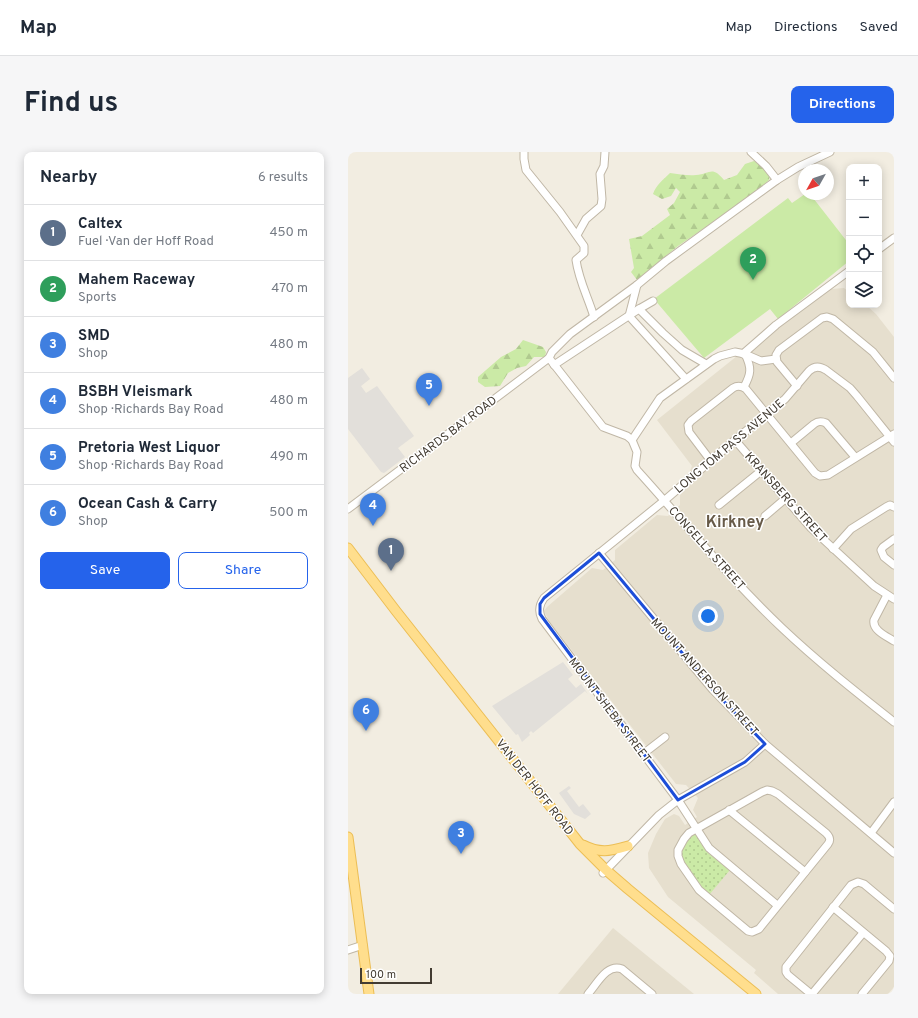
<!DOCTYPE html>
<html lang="en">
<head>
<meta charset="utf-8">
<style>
	:root { --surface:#fff; --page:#f6f6f7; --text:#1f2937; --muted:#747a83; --line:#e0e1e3; --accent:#2563eb }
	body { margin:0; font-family:Overpass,sans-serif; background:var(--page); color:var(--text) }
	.controls { position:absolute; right:12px; top:12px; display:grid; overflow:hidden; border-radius:8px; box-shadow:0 2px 10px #0003 }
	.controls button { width:36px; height:36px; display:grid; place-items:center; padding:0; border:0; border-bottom:1px solid var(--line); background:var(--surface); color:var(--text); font:20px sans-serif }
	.compass { position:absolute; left:450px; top:12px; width:36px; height:36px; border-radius:50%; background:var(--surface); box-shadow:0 2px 10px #0003; rotate:230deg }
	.scale { position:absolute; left:12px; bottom:10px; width:72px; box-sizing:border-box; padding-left:4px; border:2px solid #433c32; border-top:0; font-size:11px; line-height:14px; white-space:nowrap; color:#433c32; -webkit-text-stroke:3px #fff; paint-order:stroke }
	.you { position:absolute; left:360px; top:464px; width:14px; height:14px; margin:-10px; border:3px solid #fff; border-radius:50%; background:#1a73e8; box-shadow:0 0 0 6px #1a73e833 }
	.badge { display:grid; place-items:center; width:26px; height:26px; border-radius:50%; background:var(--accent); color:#fff; font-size:13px; font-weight:700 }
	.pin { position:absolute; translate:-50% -33px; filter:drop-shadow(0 1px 2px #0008) }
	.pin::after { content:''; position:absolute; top:21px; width:14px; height:12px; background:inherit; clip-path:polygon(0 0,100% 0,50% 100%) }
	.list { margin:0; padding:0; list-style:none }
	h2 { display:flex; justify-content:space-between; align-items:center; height:52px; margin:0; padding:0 16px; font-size:17px }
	h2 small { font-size:13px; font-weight:400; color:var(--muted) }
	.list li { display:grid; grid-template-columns:26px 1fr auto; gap:12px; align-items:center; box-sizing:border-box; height:56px; padding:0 16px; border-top:1px solid var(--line) }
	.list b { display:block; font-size:15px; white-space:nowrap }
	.list p { margin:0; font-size:13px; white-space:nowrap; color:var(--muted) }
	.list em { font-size:13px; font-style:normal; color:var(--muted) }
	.actions { display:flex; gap:8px; padding:12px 16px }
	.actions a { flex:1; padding:9px 0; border:1px solid var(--accent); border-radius:8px; text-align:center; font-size:14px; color:var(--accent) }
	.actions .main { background:var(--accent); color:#fff }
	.icon { flex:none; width:22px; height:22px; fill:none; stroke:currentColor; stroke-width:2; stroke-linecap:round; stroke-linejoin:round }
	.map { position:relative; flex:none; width:546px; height:842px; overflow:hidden; border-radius:8px }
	header { display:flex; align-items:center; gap:24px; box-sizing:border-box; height:56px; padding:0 20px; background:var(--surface); border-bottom:1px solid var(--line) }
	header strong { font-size:19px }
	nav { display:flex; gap:22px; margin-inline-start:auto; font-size:14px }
	.intro { display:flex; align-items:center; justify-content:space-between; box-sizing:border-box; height:96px; padding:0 24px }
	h1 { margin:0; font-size:28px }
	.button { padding:10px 18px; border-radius:8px; background:var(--accent); color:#fff; font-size:14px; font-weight:700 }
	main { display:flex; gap:24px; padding:0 24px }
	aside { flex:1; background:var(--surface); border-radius:8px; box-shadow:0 2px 10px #0003 }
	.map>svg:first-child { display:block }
	.residential { fill:#e6dfce }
	.grass { fill:#cbeaa6 }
	.forest { fill:url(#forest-firs) }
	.park { fill:url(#park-dots) }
	.parking { fill:#e2dfda }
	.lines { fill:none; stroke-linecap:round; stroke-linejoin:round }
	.minor-casing { stroke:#c0b7a6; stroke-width:9 }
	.major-casing { stroke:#ecbe55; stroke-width:11 }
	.minor { stroke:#fff; stroke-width:7 }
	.major { stroke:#ffde8d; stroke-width:9 }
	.marked { fill:none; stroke:#1d4ed8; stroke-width:3; stroke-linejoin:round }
	.labels { text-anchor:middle; stroke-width:3; stroke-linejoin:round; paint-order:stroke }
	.street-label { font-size:12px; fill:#433c32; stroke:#fff }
	.district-label { font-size:16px; font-weight:bold; fill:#675a48; stroke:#fff }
</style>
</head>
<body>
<header>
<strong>Map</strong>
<nav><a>Map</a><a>Directions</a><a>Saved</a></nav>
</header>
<div class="intro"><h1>Find us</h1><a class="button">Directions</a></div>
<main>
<aside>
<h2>Nearby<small>6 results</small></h2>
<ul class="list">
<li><span class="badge" style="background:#5c6f8a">1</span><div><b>Caltex</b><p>Fuel · Van der Hoff Road</p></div><em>450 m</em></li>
<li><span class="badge" style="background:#2e9e5b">2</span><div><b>Mahem Raceway</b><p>Sports</p></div><em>470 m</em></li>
<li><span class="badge" style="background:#3f7fe0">3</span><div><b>SMD</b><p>Shop</p></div><em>480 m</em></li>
<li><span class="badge" style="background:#3f7fe0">4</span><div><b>BSBH Vleismark</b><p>Shop · Richards Bay Road</p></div><em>480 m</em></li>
<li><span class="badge" style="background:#3f7fe0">5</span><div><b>Pretoria West Liquor</b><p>Shop · Richards Bay Road</p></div><em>490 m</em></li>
<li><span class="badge" style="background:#3f7fe0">6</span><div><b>Ocean Cash &amp; Carry</b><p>Shop</p></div><em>500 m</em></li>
</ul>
<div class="actions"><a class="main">Save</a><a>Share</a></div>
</aside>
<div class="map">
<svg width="546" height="842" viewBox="0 0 546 842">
	<defs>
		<pattern id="forest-firs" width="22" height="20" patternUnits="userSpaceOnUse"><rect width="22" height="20" fill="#cbeaa6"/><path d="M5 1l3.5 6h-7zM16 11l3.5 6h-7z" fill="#b0ca8f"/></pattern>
		<pattern id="park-dots" width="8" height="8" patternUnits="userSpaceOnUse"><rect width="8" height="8" fill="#cbeaa6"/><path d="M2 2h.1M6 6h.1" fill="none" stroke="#b0ca8f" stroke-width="1.8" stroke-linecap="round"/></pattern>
	</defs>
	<rect width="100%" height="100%" fill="#f2ede1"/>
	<!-- residential -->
	<g class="residential">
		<path d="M 496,136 L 501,140 L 501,153 L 518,153 L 528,162 L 546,185 L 546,835 L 540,842 L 430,842 L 406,821 L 408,818 L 320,745 L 301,716 L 300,701 L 308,682 L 317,667 L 326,662 L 331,664 L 337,673 L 349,665 L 345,658 L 350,646 L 338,633 L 328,632 L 201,469 L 196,459 L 199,455 L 244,416 L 255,418 L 267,408 L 267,398 L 309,363 L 320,364 L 332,353 L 332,343 L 344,314 L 309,268 L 404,192 L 483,137 Z"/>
		<path d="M 265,776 L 346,842 L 210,842 Z"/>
	</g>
	<!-- grass -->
	<path class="grass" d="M 457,42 L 462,42 L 501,92 L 501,109 L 430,167 L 422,157 L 356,206 L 306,147 L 440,46 L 444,51 Z"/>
	<!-- forest -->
	<g class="forest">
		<path d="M 406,9 L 411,10 L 422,23 L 421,28 L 406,42 L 330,94 L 289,128 L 283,120 L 286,116 L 281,87 L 294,84 L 322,63 L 319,57 L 326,51 L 332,40 L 328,36 L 323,44 L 314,47 L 305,42 C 308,33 315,28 322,21 C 331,22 340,24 348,23 C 362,22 364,13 376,28 L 389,23 L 397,12 Z"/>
		<path d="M 175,188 L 195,195 L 198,200 L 197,205 L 186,205 L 178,214 L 169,216 L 160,221 L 152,234 L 137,235 L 130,230 L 130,225 L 153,205 L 168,197 Z"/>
	</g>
	<!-- park -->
	<path class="park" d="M 346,682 L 349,683 L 360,701 L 382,718 L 361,743 C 346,732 338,718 332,701 L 339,685 Z"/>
	<!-- parking -->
	<g class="parking">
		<path d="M 14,216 L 22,227 L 13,234 L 18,241 L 29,234 L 66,284 L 50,296 L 57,305 L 36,321 L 33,320 L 0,277 L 0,226 Z"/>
		<path d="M 215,510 L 225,523 L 220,527 L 228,536 L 233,532 L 240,542 L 237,539 L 185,581 L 183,579 L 181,581 L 182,583 L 174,590 L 170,582 L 168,583 L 144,554 Z"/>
		<path d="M 221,634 L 223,636 L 219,639 L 231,655 L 235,652 L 243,662 L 237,667 L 226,662 L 211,641 Z"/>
	</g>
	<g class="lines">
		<defs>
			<g id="minor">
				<path d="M 176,0 L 176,7 L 178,18 L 212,60 L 236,94 L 236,101 L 228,108 C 231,129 240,145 246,165"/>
				<path d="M 403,0 L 418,14 L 429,28"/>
				<path d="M 229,83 L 238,67 L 253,54 L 254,47 L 252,22 L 256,14 L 257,0"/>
				<path d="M 531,97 L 546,86"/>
				<path d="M 289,133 L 281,164 L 338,227"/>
				<path d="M 291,157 L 315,181 L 334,198 L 358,212"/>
				<path d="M 395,202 L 428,173 L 501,119"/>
				<path d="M 201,206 L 255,275 L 279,284 L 284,288 L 289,300 L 287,314 L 289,318 C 337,371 382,427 434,476 C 470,510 508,540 546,570"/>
				<path d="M 206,213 L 291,157 L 305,149"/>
				<path d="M 449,234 L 429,210 L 428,203 L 431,198 L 474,166 L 479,165 L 485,167 L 525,200 L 546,226"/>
				<path d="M 396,235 C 403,222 404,216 397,202"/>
				<path d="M 284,288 L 312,246 L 366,207 L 372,204 L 387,200 L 397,202 L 413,209 L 428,207"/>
				<path d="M 387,288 L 463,376 L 526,434 L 546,447"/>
				<path d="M 443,291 L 466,272 C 470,269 473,269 478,271 L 507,305"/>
				<path d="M 363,309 L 341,280 L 340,273 L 343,269 L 385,236 C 390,233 394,234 398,237 L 467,321 L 472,324 L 480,323 L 546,282"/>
				<path d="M 371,353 L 413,319"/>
				<path d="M 0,357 L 201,206 L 204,200 L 222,182 L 289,133 L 318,109 L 429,28 L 450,15 L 482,0"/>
				<path d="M 417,364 L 437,347"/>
				<path d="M 546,387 L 535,395 L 533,398 L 536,405 L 546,413"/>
				<path d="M 485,397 L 503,377 L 538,355 L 542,353 L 546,355"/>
				<path d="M 251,401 L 365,538 L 417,592 L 546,701"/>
				<path d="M 539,443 L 526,468 C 524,478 538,484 546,489"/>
				<path d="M 295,602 L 317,585"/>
				<path d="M 419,638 L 424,639 L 430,642 L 478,681 C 482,685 483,688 480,692 L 411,777 L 404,780 L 400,779 L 351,738 L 333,712 L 330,704 L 330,698 L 336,687 L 341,681 L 414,640 Z"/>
				<path d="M 381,658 L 457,720"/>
				<path d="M 523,681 L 546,650"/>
				<path d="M 255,721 L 311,663 L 330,648 L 397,610 L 417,592"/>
				<path d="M 429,753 L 361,696 L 330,648 L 194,467 C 190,459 191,453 196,446 L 317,348 L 387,288 L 437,247 L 461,219 C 466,214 472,214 478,218 L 502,236 L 509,244 L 546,290"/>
				<path d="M 485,755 L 538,799 L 542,804 L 541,809 L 514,842"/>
				<path d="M 0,798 L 15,793"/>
				<path d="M 240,842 C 249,832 259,811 274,817 L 304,842"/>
				<path d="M 463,842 L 440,823 L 438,820 L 438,815 L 503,733 L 510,730 L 516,732 L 546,757"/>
				<path d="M 464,842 L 515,781"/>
			</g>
			<g id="major">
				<path d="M 0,396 L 48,459 L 232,692 L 258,718 L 280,737 L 408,842"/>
				<path d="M 0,685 L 21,842"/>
				<path d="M 235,693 C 253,702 262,699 280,694"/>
			</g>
		</defs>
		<!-- minor casing -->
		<use href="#minor" class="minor-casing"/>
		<!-- major casing -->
		<use href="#major" class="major-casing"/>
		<!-- minor -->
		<use href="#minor" class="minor"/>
		<!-- major -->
		<use href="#major" class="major"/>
	</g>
	<!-- marked area -->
	<path class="marked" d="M 251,401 L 365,538 L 417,592 L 397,610 L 330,648 L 192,462 L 192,452 L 196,446 Z"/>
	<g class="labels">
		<!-- street labels -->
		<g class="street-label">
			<text transform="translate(100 282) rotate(-37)" y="4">RICHARDS BAY ROAD</text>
			<text transform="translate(381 294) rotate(-40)" y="4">LONG TOM PASS AVENUE</text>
			<text transform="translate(438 345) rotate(48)" y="4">KRANSBERG STREET</text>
			<text transform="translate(359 396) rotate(48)" y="4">CONGELLA STREET</text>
			<text transform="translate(357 525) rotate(48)" y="4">MOUNT ANDERSON STREET</text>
			<text transform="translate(262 558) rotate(53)" y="4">MOUNT SHEBA STREET</text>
			<text transform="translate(187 635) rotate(52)" y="4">VAN DER HOFF ROAD</text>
		</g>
		<!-- district labels -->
		<g class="district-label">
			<text x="387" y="375">Kirkney</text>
		</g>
	</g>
</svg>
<div class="controls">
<button>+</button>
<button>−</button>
<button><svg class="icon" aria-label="locate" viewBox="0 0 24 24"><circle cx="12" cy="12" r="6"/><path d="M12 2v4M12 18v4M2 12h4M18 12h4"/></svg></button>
<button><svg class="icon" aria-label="layers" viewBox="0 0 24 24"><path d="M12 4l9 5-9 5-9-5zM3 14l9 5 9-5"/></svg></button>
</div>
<svg class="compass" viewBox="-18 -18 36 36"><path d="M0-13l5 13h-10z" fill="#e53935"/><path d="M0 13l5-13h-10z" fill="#747a83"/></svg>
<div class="scale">100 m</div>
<div class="you"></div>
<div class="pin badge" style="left:43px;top:419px;background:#5c6f8a">1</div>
<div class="pin badge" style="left:405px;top:128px;background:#2e9e5b">2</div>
<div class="pin badge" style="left:113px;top:702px;background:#3f7fe0">3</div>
<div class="pin badge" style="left:25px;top:374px;background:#3f7fe0">4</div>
<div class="pin badge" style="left:81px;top:254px;background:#3f7fe0">5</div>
<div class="pin badge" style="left:18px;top:579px;background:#3f7fe0">6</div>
</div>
</main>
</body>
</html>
